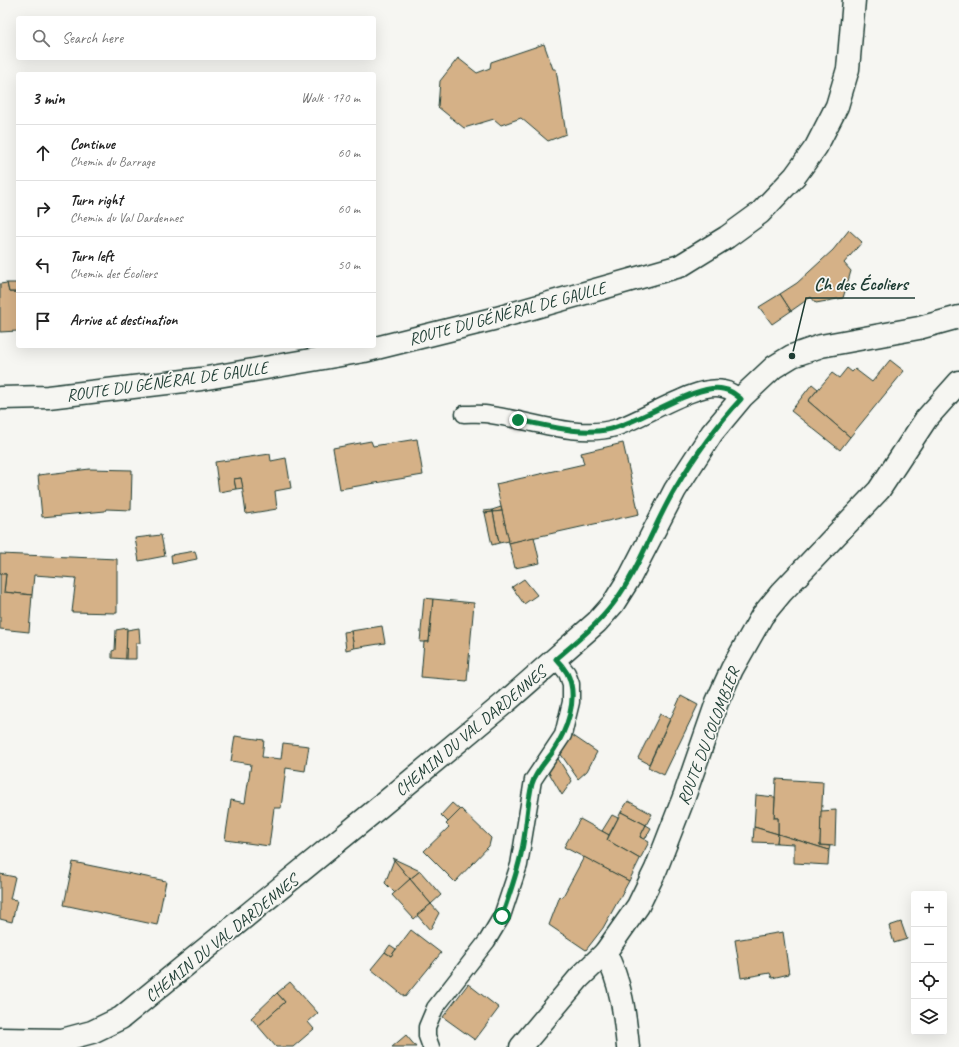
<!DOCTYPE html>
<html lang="en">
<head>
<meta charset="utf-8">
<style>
	:root { --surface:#fff; --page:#f2f2f2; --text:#222; --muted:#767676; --line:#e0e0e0 }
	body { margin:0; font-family:Caveat,sans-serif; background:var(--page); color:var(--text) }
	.controls { position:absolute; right:12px; bottom:12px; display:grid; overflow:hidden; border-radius:4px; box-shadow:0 4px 16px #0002 }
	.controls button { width:36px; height:36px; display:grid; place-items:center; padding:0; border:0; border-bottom:1px solid var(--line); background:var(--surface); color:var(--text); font:20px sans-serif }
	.stop { position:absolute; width:12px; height:12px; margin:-9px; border:3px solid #0b8043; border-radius:50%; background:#fff }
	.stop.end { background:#0b8043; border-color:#fff; box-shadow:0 1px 4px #0008 }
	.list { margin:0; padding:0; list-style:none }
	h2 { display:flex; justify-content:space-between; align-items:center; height:52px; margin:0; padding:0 16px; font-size:17px }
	h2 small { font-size:13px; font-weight:400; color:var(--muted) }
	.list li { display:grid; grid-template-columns:26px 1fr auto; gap:12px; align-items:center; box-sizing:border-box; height:56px; padding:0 16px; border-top:1px solid var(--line) }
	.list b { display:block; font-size:15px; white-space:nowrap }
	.list p { margin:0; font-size:13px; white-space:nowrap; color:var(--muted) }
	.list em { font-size:13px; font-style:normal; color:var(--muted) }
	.icon { flex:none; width:22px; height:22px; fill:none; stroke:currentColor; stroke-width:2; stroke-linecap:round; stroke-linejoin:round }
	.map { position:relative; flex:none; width:959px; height:1047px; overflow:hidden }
	.search { position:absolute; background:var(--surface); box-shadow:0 4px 16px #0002; left:16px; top:16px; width:360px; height:44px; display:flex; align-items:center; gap:10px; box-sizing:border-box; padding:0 14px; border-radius:4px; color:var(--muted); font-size:15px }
	.panel { position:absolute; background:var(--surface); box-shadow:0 4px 16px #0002; left:16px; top:72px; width:360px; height:276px; border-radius:4px }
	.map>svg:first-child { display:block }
	.building { fill:#d5b187; stroke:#1f3d34 }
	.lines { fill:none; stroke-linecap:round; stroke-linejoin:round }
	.lane-casing { stroke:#1f3d34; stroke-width:19 }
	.street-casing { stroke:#1f3d34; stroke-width:25 }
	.secondary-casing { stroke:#1f3d34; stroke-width:25 }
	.lane { stroke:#f6f6f2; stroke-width:16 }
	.street { stroke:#f6f6f2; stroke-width:22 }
	.secondary { stroke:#f6f6f2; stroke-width:22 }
	.route { stroke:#0b8043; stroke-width:5 }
	.labels { text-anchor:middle; stroke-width:3.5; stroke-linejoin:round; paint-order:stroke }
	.street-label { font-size:17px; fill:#1f3d34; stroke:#f6f6f2 }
	.leader { fill:none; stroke:#1f3d34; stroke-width:1.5 }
	.callout-dot { fill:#1f3d34; stroke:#f6f6f2; stroke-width:1.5 }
	.callout-label { font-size:18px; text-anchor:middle; font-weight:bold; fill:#1f3d34; stroke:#f6f6f2; stroke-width:3.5; stroke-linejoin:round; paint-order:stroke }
</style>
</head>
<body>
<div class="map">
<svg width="959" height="1047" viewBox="0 0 959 1047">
	<rect width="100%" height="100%" fill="#f6f6f2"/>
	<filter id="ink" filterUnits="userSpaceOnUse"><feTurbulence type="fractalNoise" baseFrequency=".025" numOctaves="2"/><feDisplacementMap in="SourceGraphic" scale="8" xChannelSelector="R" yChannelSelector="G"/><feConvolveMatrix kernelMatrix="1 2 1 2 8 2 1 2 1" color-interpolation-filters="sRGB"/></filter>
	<g filter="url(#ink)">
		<!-- building -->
		<g class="building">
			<path d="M 544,44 L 553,69 L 556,69 L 566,134 L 548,141 L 521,118 L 501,125 L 494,119 L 464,128 L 438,107 L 440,81 L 458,58 L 477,73 L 490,68 L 491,62 Z"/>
			<path d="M 849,230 L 862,242 L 844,263 L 851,271 L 843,298 L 816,303 L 811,297 L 791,311 L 780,294 L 797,283 L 833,250 Z"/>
			<path d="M 7,283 L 9,292 L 18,292 L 18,331 L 0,332 L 0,284 Z"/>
			<path d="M 7,283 L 18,283 L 18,292 L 9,292 Z"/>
			<path d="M 780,294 L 791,311 L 772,324 L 759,307 Z"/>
			<path d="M 890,360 L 904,371 L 850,437 L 808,401 L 832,373 L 839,378 L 847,368 L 852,372 L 855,369 L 872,382 Z"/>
			<path d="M 812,384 L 818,389 L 808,401 L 850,437 L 840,450 L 791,411 Z"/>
			<path d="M 417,439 L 423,475 L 340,489 L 333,448 L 371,441 L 373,446 Z"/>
			<path d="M 623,443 L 639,514 L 509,543 L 496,484 L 584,464 L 581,453 Z"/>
			<path d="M 270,454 L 271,461 L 286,458 L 291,488 L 275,491 L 277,509 L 246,514 L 241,478 L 234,479 L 236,489 L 219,492 L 215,462 Z"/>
			<path d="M 90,469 L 132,470 L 131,510 L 106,509 L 105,511 L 42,517 L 38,475 Z"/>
			<path d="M 241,478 L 243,488 L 236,489 L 234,479 Z"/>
			<path d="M 501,507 L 502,511 L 493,512 L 492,510 Z"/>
			<path d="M 492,510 L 493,512 L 485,513 L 484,511 Z"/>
			<path d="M 502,511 L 509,541 L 499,543 L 493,512 Z"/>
			<path d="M 493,512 L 499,543 L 492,545 L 485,513 Z"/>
			<path d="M 161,535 L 165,556 L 139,561 L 135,538 Z"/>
			<path d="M 534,537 L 540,563 L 515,568 L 509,543 Z"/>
			<path d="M 195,551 L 197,559 L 172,564 L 171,555 Z"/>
			<path d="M 0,554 L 117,559 L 117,613 L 72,612 L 76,578 L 34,575 L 32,595 L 4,592 L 6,574 L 0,574 Z"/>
			<path d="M 0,574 L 6,574 L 4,592 L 32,595 L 29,632 L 0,629 Z"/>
			<path d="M 524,579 L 537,595 L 524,604 L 512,587 Z"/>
			<path d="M 424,598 L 433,599 L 429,642 L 420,642 Z"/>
			<path d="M 433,599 L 474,603 L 467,681 L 421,677 L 424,642 L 429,642 Z"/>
			<path d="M 382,626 L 385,643 L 354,648 L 351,631 Z"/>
			<path d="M 127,628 L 126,659 L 112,658 L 112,651 L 115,650 L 116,630 Z"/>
			<path d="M 139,628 L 140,643 L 136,643 L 136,659 L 126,659 L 127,630 Z"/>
			<path d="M 351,631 L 354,648 L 346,650 L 344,632 Z"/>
			<path d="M 681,696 L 698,705 L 664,775 L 648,767 Z"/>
			<path d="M 660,714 L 670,719 L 649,764 L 638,758 Z"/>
			<path d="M 572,735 L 597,752 L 587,771 L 578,779 L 560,753 Z"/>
			<path d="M 235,736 L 264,740 L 262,757 L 281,759 L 283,743 L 309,746 L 305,771 L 286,768 L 281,808 L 274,808 L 269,846 L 225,840 L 231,800 L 245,803 L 251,764 L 231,761 Z"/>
			<path d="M 557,757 L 572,781 L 562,795 L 548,771 Z"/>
			<path d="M 776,779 L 823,782 L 820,845 L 830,846 L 829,850 L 778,834 L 778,818 L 774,818 Z"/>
			<path d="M 756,795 L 775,797 L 774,818 L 778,818 L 778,834 L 754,827 Z"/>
			<path d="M 628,801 L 652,814 L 646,825 L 621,812 Z"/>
			<path d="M 452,803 L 460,810 L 448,822 L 441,815 Z"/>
			<path d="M 461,809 L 491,838 L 489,846 L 455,882 L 424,851 L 449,827 L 446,824 Z"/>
			<path d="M 836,810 L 835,846 L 820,845 L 821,811 Z"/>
			<path d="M 621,812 L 646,825 L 640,837 L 649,842 L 640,859 L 607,840 Z"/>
			<path d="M 612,815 L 618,818 L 609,835 L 602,831 Z"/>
			<path d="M 580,819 L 609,835 L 607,840 L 640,859 L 629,881 L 564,847 Z"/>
			<path d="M 646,825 L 651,828 L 645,839 L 640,837 Z"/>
			<path d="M 754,827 L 778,834 L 777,843 L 753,842 Z"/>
			<path d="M 778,834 L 829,850 L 828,865 L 794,863 L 794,844 L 777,843 Z"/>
			<path d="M 584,857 L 629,881 L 603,928 L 586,950 L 549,925 L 560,896 L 562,898 Z"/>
			<path d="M 392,858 L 420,871 L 410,879 Z"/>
			<path d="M 394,860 L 410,879 L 395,893 L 385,883 Z"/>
			<path d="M 73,862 L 166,881 L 157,925 L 64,905 Z"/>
			<path d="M 420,871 L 441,895 L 431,904 L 410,879 Z"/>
			<path d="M 0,874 L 15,877 L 10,899 L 17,900 L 12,922 L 0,919 Z"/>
			<path d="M 410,879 L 431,904 L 414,919 L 392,895 Z"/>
			<path d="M 431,904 L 439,913 L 430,930 L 417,915 Z"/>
			<path d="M 901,922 L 907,939 L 894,943 L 889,926 Z"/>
			<path d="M 411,930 L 441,953 L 405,997 L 371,969 L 385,952 L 391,956 Z"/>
			<path d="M 783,932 L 789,974 L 772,978 L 770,973 L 741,978 L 735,940 Z"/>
			<path d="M 390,945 L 396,949 L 391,956 L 385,952 Z"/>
			<path d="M 290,982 L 318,1013 L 308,1022 L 314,1029 L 293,1047 L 276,1047 L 258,1026 L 285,1002 L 277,993 Z"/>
			<path d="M 468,984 L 499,1008 L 475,1040 L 443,1017 Z"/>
			<path d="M 277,993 L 285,1002 L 258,1026 L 251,1018 Z"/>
			<path d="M 406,1035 L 416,1047 L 392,1047 Z"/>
		</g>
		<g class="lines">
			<defs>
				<g id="lane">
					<path d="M 464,414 C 473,414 482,413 491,415 C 529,420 578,439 615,428 C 642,420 698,382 723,389 C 730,390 735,394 741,399"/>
					<path d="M 431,1047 L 427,1036 L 427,1027 L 435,1008 L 487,941 L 502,916 L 519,865 L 533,780 L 563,735 L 571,702 L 571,684 L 567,673 L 556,659"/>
				</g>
				<g id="street">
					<path d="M 605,953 C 621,980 625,1016 628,1047"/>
					<path d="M 0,1039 L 62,1040 L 92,1032 L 121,1018 L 371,814 L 507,701 L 597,622 L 613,604 L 630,577 L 675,490 L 712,433 L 742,397 L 774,367 L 792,356 L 821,346 L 919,328 L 959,317"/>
				</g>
				<g id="secondary">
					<path d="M 0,398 L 48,397 L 201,379 L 364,351 L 497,318 L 680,266 L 727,237 L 760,213 L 795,176 L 816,147 L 837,106 L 848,69 L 854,0"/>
					<path d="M 521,1047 L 579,978 L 605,953 L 638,906 L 656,869 L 684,797 L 717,702 L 732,669 L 762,616 L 781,593 L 879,490 L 926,419 L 959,382"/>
				</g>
			</defs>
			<!-- lane casing -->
			<use href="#lane" class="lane-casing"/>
			<!-- street casing -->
			<use href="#street" class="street-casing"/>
			<!-- secondary casing -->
			<use href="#secondary" class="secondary-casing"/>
			<!-- lane -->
			<use href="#lane" class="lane"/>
			<!-- street -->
			<use href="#street" class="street"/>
			<!-- secondary -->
			<use href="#secondary" class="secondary"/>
		</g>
	</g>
	<g class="lines" filter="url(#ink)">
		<!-- route -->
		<path class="route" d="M 502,916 C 510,892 519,869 523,844 C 527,824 527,804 532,784 C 535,773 545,762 552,753 C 566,732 580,698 567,673 C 564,668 560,663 556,659 C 576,642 597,625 613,604 C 639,570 653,526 675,489 C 694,457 716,426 741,399 C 735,394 730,390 723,389 C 697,382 637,425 606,430 C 577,435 546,425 518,420"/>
	</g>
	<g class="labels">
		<!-- street labels -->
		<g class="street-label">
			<text transform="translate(507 313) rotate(-15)" y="6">ROUTE DU GÉNÉRAL DE GAULLE</text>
			<text transform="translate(167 381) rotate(-8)" y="6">ROUTE DU GÉNÉRAL DE GAULLE</text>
			<text transform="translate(470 731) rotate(-40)" y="6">CHEMIN DU VAL DARDENNES</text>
			<text transform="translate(708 736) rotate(-69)" y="6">ROUTE DU COLOMBIER</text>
			<text transform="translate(221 938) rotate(-39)" y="6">CHEMIN DU VAL DARDENNES</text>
		</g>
	</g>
	<!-- callouts -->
	<path class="leader" d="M792 356L806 298H915"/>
	<circle class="callout-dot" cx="792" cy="356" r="4"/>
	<g class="callout-label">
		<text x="861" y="290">Ch des Écoliers</text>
	</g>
</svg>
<div class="controls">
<button>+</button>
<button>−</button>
<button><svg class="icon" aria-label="locate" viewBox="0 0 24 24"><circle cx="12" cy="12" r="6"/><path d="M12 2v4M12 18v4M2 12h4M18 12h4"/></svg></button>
<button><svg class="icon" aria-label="layers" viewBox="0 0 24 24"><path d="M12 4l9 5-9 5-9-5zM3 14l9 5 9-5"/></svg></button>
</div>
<div class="stop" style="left:502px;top:916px"></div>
<div class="stop end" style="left:518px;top:420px"></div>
<div class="search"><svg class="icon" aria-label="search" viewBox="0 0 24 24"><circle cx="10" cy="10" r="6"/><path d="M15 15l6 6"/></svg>Search here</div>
<section class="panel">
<h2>3 min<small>Walk · 170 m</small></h2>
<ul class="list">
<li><svg class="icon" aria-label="ahead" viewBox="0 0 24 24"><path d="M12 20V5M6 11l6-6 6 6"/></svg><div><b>Continue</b><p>Chemin du Barrage</p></div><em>60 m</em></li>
<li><svg class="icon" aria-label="right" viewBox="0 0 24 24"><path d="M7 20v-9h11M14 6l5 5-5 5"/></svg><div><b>Turn right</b><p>Chemin du Val Dardennes</p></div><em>60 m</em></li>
<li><svg class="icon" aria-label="left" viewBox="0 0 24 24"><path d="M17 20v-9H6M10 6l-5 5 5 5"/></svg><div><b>Turn left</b><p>Chemin des Écoliers</p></div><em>50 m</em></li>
<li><svg class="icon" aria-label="arrive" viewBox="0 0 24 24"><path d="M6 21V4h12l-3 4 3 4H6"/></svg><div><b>Arrive at destination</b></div></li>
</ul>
</section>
</div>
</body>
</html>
